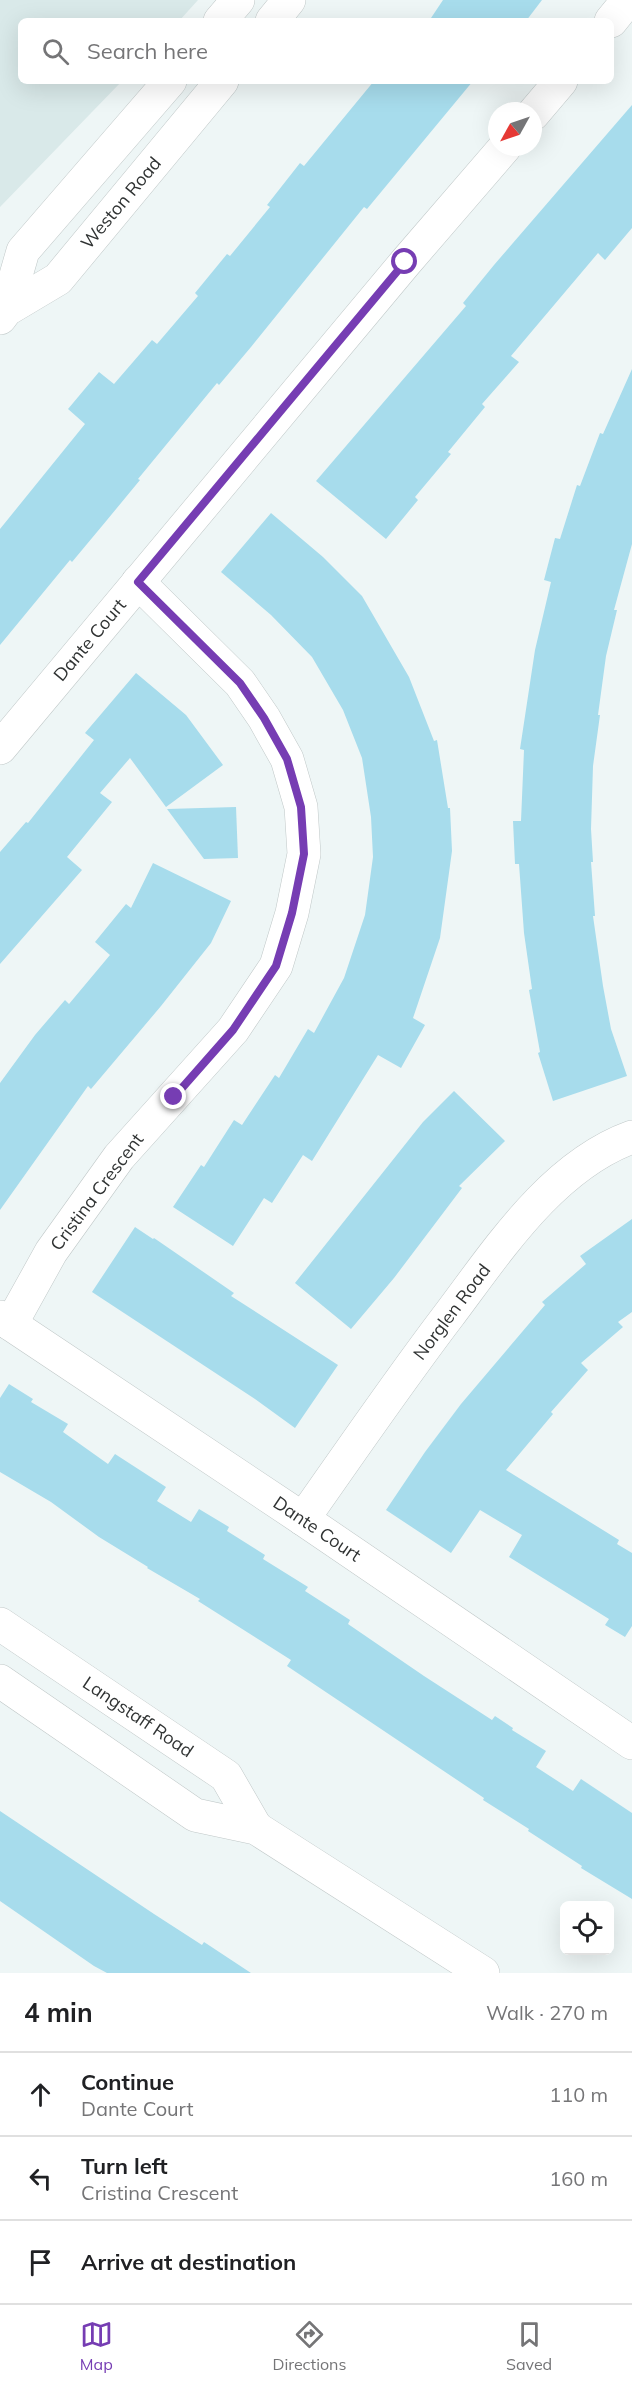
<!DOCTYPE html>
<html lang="en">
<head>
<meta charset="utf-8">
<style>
	:root { --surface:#fff; --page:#f6f6f6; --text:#202124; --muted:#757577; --line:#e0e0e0; --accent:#763db3 }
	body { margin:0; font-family:Mulish,sans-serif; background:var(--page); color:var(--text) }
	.controls { position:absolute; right:18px; bottom:18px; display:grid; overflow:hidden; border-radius:9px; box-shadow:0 6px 24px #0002 }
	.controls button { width:54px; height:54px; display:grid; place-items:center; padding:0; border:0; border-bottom:2px solid var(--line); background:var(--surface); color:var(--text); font:30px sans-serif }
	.compass { position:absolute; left:488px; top:102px; width:54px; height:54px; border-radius:50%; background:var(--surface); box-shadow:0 6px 24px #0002; rotate:230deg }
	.stop { position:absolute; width:18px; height:18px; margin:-14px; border:4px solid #763db3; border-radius:50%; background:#fff }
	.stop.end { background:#763db3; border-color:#fff; box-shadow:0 2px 6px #0008 }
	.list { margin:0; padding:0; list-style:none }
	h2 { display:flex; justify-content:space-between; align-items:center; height:78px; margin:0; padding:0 24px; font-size:26px }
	h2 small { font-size:20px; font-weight:400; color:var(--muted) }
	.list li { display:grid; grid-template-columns:39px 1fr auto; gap:18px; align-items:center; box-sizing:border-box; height:84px; padding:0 24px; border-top:2px solid var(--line) }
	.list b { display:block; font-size:22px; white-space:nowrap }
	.list p { margin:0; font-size:20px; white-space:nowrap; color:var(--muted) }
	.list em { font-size:20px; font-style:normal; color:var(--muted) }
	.icon { flex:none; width:33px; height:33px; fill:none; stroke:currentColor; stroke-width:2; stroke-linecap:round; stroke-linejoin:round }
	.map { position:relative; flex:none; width:632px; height:1973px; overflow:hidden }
	.search { position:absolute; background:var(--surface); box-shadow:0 6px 24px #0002; left:18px; right:18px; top:18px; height:66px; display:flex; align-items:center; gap:15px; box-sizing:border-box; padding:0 21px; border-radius:9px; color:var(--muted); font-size:22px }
	.sheet { height:330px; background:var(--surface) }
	nav { display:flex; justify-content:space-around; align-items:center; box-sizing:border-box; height:84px; border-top:2px solid var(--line); background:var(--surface); font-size:16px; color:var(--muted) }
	nav a { display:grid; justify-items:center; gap:3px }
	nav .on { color:var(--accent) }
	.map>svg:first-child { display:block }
	.built { fill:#d9e9e9 }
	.building { fill:#a7dcec }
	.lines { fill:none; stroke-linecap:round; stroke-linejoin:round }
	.minor-casing { stroke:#c0c8c8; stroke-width:34 }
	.major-casing { stroke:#c0c8c8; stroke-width:34 }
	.minor { stroke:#fff; stroke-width:33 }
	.major { stroke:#fff; stroke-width:33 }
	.route { stroke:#763db3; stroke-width:8 }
	.labels { text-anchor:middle; stroke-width:4.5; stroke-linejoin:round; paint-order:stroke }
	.street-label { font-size:18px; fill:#303333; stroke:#fff }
</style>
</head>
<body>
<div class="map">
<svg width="632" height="1973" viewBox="0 0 632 1973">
	<rect width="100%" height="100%" fill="#eef6f6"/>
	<!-- built -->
	<path class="built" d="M 0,0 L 198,0 L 179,21 L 21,21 L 21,81 L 122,81 L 0,207 Z"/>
	<!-- building -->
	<g class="building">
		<path d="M 443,0 L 542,0 L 526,21 L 429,21 Z"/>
		<path d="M 374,81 L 473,81 L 367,209 L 364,207 L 251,347 L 219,385 L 217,383 L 138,479 L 140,480 L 107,520 L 72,562 L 70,560 L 0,645 L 0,529 L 85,424 L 68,409 L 99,372 L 114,384 L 152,340 L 157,344 L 198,296 L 195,293 L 227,254 L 230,256 L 270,207 L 267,205 L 300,163 L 304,166 Z"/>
		<path d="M 632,105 L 632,228 L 605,260 L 598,253 L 511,356 L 519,362 L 482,404 L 485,407 L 448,452 L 451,454 L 415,497 L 418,500 L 386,539 L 316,481 L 466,306 L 463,303 L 494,265 Z"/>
		<path d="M 632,369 L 632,544 L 614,610 L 617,610 L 606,656 L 598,715 L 600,715 L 593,766 L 591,829 L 593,862 L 591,862 L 595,916 L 593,916 L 603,986 L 611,1029 L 627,1076 L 553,1101 L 538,1053 L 540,1052 L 529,990 L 532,989 L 524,933 L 519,864 L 515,864 L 513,821 L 521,821 L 524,750 L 520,749 L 535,650 L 551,582 L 544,580 L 555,538 L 560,539 L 577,485 L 580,486 L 600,433 L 603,434 Z"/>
		<path d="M 271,513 L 323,557 L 362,596 L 409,677 L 434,741 L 437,740 L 448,808 L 450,808 L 452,851 L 440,938 L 413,1018 L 425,1025 L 401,1068 L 378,1055 L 312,1161 L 303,1155 L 272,1203 L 264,1198 L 233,1246 L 173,1207 L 201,1165 L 204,1167 L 234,1120 L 242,1125 L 275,1075 L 279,1078 L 308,1029 L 314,1033 L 344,978 L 365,915 L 373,857 L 371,817 L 362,758 L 343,710 L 312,657 L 271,615 L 221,572 Z"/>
		<path d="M 136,673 L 186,715 L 223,765 L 166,807 L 130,758 L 100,793 L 112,802 L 67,857 L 82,870 L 0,964 L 0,852 L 26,822 L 28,823 L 94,740 L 85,733 Z"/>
		<path d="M 236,807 L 238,858 L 204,859 L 167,809 Z"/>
		<path d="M 153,863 L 231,901 L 211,943 L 161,1006 L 91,1089 L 88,1086 L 0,1210 L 0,1083 L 35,1035 L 65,1000 L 69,1004 L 110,955 L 95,942 L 126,904 L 131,908 Z"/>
		<path d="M 454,1091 L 505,1141 L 459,1186 L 462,1188 L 394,1278 L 351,1329 L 295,1283 L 423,1122 Z"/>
		<path d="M 632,1219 L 632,1312 L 618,1322 L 623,1327 L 581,1363 L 588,1370 L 551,1412 L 553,1414 L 506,1470 L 619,1540 L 617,1544 L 632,1553 L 632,1626 L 625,1637 L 605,1625 L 609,1619 L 509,1557 L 522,1535 L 480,1510 L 451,1553 L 386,1510 L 425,1452 L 461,1404 L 545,1305 L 542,1302 L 586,1264 L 580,1256 Z"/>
		<path d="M 135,1227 L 153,1239 L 154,1238 L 234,1293 L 231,1296 L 338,1365 L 295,1428 L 255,1399 L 92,1292 Z"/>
		<path d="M 9,1384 L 33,1399 L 31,1402 L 68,1424 L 63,1432 L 108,1464 L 115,1454 L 166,1487 L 157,1501 L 191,1522 L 199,1509 L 229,1527 L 227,1531 L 265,1555 L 263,1559 L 308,1587 L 305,1591 L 350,1620 L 348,1624 L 424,1676 L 492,1720 L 495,1716 L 513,1728 L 512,1730 L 546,1751 L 536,1767 L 573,1791 L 581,1779 L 632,1813 L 632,1899 L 581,1868 L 582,1866 L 528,1831 L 529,1829 L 483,1800 L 484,1798 L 287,1666 L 291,1660 L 198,1601 L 200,1599 L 147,1568 L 148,1567 L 99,1537 L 51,1502 L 0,1472 L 0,1398 Z"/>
		<path d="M 0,1811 L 154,1914 L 202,1945 L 204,1942 L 251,1973 L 107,1973 L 94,1966 L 0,1901 Z"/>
	</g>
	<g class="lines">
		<defs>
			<g id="minor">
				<path d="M 611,21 L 628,0"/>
				<path d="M 533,114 L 561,81"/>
				<path d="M 0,748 L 405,263 L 505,147"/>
				<path d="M 0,1317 L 303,1519 L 632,1743"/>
				<path d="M 11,1324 L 51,1252 L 119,1157 L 233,1030 L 276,966 L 292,913 L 304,854 L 301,807 L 287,759 L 264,718 L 240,683 L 138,582"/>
				<path d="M 303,1519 C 351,1451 398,1382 449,1315 C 498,1250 552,1166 632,1137"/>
			</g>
			<g id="major">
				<path d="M 220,21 L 238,0"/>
				<path d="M 272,21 L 289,0"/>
				<path d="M 6,310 L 23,251 L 170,81"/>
				<path d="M 0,318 L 6,310 L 58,279 L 222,81"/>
				<path d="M 0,1624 L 226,1776 L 256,1828"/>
				<path d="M 0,1681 L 195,1815 L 256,1828 L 483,1973"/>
			</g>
		</defs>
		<!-- minor casing -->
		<use href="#minor" class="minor-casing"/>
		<!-- major casing -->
		<use href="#major" class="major-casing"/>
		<!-- minor -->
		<use href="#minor" class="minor"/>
		<!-- major -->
		<use href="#major" class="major"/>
	</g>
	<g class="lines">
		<!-- route -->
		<path class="route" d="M 174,1097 L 233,1030 L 276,966 L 292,913 L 304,854 L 301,807 L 287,759 L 264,718 L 240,683 L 138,582 L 405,262"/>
	</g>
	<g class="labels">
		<!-- street labels -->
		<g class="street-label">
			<text transform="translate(121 203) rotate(-50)" y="6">Weston Road</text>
			<text transform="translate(90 640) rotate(-50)" y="6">Dante Court</text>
			<text transform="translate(97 1192) rotate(-53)" y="6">Cristina Crescent</text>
			<text transform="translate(452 1312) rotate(-53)" y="6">Norglen Road</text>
			<text transform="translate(317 1529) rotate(34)" y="6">Dante Court</text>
			<text transform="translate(138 1717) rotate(34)" y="6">Langstaff Road</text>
		</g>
	</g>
</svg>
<div class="controls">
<button><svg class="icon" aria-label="locate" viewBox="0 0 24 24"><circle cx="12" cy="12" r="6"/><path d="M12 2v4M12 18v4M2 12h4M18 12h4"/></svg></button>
</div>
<svg class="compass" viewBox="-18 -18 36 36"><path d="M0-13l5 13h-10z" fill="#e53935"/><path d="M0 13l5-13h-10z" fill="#757577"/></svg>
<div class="stop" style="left:405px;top:262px"></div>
<div class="stop end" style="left:174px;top:1097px"></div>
<div class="search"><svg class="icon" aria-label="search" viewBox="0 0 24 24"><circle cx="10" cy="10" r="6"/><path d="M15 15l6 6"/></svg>Search here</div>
</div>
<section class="sheet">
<h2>4 min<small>Walk · 270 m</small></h2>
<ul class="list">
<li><svg class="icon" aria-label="ahead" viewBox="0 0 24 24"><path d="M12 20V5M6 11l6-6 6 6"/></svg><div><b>Continue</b><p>Dante Court</p></div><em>110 m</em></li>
<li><svg class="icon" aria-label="left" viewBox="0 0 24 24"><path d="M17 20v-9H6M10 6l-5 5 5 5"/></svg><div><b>Turn left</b><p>Cristina Crescent</p></div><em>160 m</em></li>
<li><svg class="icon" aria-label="arrive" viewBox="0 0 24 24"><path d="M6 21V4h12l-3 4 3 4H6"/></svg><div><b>Arrive at destination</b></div></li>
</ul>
</section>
<nav>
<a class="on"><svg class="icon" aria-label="map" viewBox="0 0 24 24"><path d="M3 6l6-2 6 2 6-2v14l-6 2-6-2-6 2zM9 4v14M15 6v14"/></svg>Map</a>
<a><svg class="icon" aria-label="directions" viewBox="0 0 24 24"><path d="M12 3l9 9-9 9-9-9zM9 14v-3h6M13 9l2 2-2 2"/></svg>Directions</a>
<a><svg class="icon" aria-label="saved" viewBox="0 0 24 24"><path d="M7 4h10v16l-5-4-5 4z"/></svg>Saved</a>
</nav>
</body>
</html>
